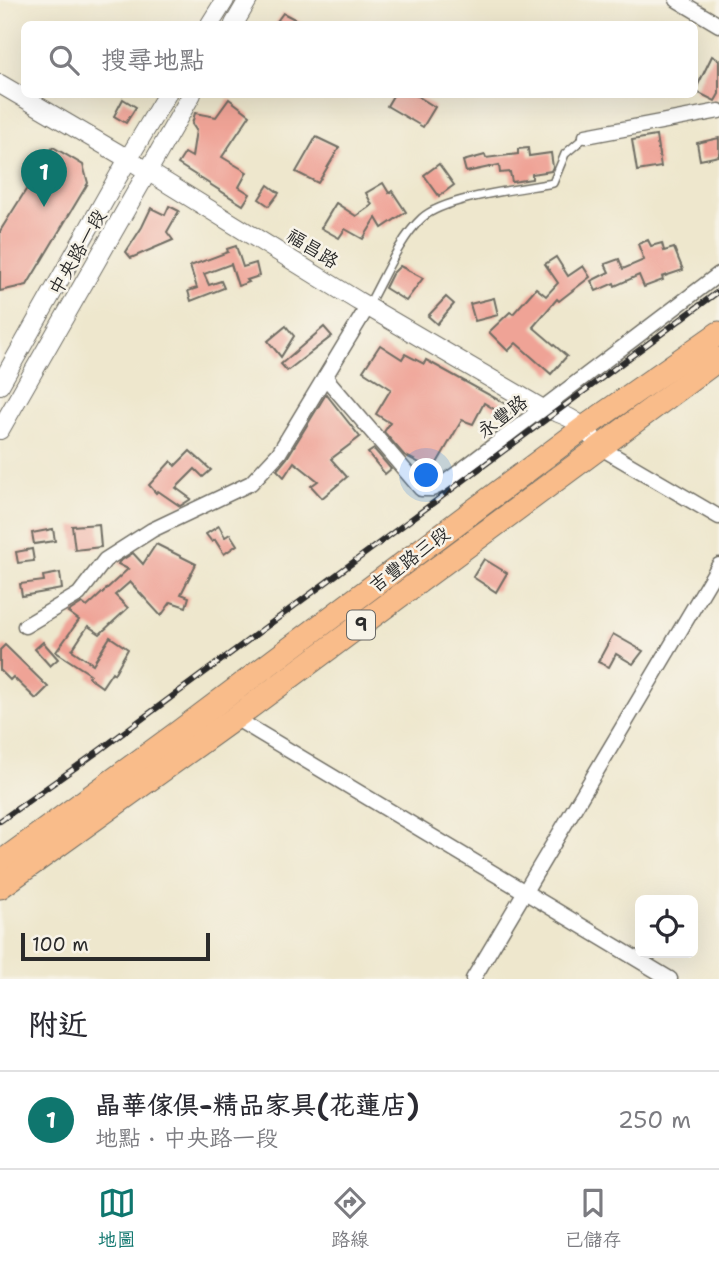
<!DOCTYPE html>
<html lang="zh-TW">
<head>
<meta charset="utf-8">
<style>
	:root { --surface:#fff; --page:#f2f2f3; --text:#2b2b33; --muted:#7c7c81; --line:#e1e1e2; --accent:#0f766e }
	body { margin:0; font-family:"Shantell Sans","LXGW WenKai TC",sans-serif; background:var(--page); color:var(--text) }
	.controls { position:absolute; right:21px; bottom:21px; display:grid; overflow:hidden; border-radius:10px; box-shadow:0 7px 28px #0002 }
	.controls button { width:63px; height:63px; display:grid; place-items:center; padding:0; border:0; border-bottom:2px solid var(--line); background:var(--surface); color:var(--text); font:35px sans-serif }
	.scale { position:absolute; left:21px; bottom:18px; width:189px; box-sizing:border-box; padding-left:7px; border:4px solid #2b2b2b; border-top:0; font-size:19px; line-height:24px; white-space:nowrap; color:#2b2b2b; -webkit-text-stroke:5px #f7f3e8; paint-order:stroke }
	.you { position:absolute; left:427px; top:476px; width:24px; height:24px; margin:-18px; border:5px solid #fff; border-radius:50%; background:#1a73e8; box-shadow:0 0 0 10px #1a73e833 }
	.badge { display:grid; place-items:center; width:46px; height:46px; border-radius:50%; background:var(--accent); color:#fff; font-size:23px; font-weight:700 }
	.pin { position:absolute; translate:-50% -58px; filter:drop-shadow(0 2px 4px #0008) }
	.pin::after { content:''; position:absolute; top:37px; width:24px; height:21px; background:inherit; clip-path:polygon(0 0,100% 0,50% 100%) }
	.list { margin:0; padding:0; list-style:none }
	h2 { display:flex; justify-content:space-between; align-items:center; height:91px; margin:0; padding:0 28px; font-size:30px }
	h2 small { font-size:23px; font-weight:400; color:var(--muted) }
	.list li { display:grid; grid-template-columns:46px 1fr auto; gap:21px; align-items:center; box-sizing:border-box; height:98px; padding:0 28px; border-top:2px solid var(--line) }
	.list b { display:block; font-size:26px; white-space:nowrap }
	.list p { margin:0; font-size:23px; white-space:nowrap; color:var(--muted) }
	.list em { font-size:23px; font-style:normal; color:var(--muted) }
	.icon { flex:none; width:38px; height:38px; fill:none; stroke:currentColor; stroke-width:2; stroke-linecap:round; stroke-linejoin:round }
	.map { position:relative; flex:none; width:719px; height:979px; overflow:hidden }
	.search { position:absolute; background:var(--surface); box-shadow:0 7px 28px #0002; left:21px; right:21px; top:21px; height:77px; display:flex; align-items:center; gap:18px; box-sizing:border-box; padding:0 24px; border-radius:10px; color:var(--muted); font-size:26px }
	.sheet { height:189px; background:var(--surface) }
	nav { display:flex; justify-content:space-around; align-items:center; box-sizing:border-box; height:98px; border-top:2px solid var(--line); background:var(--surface); font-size:19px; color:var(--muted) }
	nav a { display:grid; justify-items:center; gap:4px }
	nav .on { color:var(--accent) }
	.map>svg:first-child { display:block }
	.building { fill:#efa396 }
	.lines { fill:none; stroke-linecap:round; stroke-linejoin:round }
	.service-casing { stroke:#6f6d64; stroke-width:10 }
	.minor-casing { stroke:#6f6d64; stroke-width:17 }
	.tertiary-casing { stroke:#6f6d64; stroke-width:20 }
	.primary-casing { stroke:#6f6d64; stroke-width:25 }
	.service { stroke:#fff; stroke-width:7 }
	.minor { stroke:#fff; stroke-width:14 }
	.tertiary { stroke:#fff; stroke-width:18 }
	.primary { stroke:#f9bc8a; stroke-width:23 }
	.rail-casing { stroke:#2b2b2b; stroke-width:6 }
	.rail { stroke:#f7f3e8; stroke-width:3.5; stroke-dasharray:10; stroke-linecap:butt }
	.labels { text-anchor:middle; stroke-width:5; stroke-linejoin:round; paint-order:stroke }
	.shield { fill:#f7f3e8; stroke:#686764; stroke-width:2 }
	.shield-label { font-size:18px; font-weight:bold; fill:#2b2b2b }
	.street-label { font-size:19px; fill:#2b2b2b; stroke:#f7f3e8 }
</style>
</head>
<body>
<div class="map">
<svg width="719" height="979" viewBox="0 0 719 979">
	<rect width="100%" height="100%" fill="#f7f3e8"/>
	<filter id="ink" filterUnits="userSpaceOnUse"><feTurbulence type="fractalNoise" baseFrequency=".0143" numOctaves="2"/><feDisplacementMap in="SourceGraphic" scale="14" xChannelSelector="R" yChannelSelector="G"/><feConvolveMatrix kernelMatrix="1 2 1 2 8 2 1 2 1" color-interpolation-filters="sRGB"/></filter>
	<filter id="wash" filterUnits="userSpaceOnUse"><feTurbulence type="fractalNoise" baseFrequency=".00686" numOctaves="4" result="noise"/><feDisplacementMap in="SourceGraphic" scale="28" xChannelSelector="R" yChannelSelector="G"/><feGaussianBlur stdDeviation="1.57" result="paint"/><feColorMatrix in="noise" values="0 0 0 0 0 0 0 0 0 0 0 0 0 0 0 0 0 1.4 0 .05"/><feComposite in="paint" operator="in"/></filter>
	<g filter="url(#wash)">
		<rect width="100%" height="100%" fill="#eee7cd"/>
		<g id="blocks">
			<!-- building -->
			<g class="building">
				<path d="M 283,13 L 304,24 L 275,24 Z"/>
				<path d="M 712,56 L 719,60 L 719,94 L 715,101 L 695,91 Z"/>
				<path d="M 394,94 L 414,94 L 435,107 L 423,127 L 387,106 Z"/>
				<path d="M 123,99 L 136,107 L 126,123 L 114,116 Z"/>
				<path d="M 229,99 L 250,115 L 222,157 L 247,172 L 239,187 L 250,194 L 243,205 L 178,164 L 185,153 L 192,157 L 196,130 L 192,124 L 195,113 L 216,117 Z"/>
				<path d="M 656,136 L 661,167 L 637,171 L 632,140 Z"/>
				<path d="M 316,137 L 339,148 L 318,183 L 296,172 Z"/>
				<path d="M 719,138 L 719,156 L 700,160 L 697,143 Z"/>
				<path d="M 53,147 L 83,165 L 88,183 L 27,285 L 0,291 L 0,231 Z"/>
				<path d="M 528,148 L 529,156 L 551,153 L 553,167 L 551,171 L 532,174 L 532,179 L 512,182 L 510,172 L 500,173 L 499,165 L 466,172 L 463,161 L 485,155 L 486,158 L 518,154 L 518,149 Z"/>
				<path d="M 439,164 L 454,185 L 439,196 L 424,175 Z"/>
				<path d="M 383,183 L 389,193 L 392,191 L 406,212 L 382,228 L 376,218 L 363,239 L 345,229 L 339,238 L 321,228 L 336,203 L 356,216 L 372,205 L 366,193 Z"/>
				<path d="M 268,185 L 279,193 L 269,206 L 259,199 Z"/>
				<path d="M 169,206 L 179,211 L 167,232 L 173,240 L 131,258 L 126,252 L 142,227 L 151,208 L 165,215 Z"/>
				<path d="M 648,240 L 651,246 L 662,243 L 664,251 L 674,248 L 683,270 L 662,277 L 663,280 L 644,287 L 639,275 L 615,286 L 614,283 L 596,291 L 591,281 L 609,272 L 605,264 L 619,259 L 623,269 L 644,260 L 638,244 Z"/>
				<path d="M 236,246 L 243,267 L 256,263 L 259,276 L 247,280 L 249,282 L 238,286 L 231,264 L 204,274 L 209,285 L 221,281 L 224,288 L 191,301 L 188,291 L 197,288 L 190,266 L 228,252 L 227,249 Z"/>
				<path d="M 556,257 L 568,276 L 583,266 L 590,277 L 559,301 L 557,299 L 533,327 L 567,356 L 551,374 L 516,343 L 508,351 L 489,332 L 510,312 L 513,314 L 536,288 L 546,296 L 558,283 L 545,264 Z"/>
				<path d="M 400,266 L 423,278 L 406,301 L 385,288 L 392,274 Z"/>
				<path d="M 446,297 L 454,304 L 437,324 L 428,316 Z"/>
				<path d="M 494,298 L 498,315 L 475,321 L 470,304 Z"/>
				<path d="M 286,326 L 294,336 L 281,357 L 268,341 Z"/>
				<path d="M 324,327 L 332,336 L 287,371 L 281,364 Z"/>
				<path d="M 380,345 L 402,359 L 405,354 L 424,364 L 426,360 L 513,408 L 507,417 L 484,403 L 473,424 L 462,420 L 433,470 L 404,455 L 384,432 L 390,423 L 376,414 L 391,389 L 363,371 Z"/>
				<path d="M 326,394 L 360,437 L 331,459 L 347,477 L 322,498 L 311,486 L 318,481 L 294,462 L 284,477 L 277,470 L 287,458 Z"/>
				<path d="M 374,449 L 391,469 L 385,474 L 368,453 Z"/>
				<path d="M 190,451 L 211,470 L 203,477 L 195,469 L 176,488 L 191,499 L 180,506 L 158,491 L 156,493 L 149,485 L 171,461 L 175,466 Z"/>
				<path d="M 99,524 L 101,547 L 75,550 L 72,526 Z"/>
				<path d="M 219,526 L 225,537 L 230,534 L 237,545 L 224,554 L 215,540 L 212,542 L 206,534 Z"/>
				<path d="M 53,529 L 55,541 L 34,544 L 32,533 Z"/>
				<path d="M 156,544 L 196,564 L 181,594 L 189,597 L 186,607 L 171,602 L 161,616 L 130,582 L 115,595 L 128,608 L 100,634 L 88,626 L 72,650 L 93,664 L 110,637 L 128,649 L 114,674 L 112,672 L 102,687 L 88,677 L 90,674 L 56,652 L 79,620 L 68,612 L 82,603 L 87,607 L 128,569 L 118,564 L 119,562 L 133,553 L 143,564 Z"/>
				<path d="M 32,549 L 34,561 L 18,563 L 16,552 Z"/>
				<path d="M 484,559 L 507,573 L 496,592 L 473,577 Z"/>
				<path d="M 60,573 L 62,589 L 22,596 L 20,584 L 44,581 L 43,576 Z"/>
				<path d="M 613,634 L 643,651 L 633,664 L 616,654 L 609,667 L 598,662 Z"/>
				<path d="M 43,642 L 58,659 L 50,666 L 35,649 Z"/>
				<path d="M 5,645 L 48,687 L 36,699 L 13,677 L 10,680 L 0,670 L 0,650 Z"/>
			</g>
		</g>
	</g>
	<g filter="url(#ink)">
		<use href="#blocks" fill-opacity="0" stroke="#6f6d64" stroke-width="2"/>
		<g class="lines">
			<defs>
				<path id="service" d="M 368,306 C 383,279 400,238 422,218 C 445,197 521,189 553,183 L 565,154 L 586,136"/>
				<g id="minor">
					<path d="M 677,0 L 719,25"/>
					<path d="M 586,136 L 719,111"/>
					<path d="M 325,377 L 421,489 L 432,489 L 443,484 L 719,274"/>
					<path d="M 601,448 L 719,517"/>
					<path d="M 25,626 L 79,594 L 105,560 L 152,530 L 251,483 L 279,453 L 368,306"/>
					<path d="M 235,718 L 670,979"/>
					<path d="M 473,979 L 719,565"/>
				</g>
				<g id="tertiary">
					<path d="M 210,24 L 225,0"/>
					<path d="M 234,24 L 248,0"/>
					<path d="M 0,84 L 128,159 L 358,301 L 543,409 C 561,412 580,421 591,436"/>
					<path d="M 0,385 L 128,159 L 167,94"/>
					<path d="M 0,430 L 192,94"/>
				</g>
				<g id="primary">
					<path d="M 0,863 L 176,734 L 585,427 L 719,333"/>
					<path d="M 0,887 L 235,718 L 719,359"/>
				</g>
			</defs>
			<!-- service casing -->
			<use href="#service" class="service-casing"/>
			<!-- minor casing -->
			<use href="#minor" class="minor-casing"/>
			<!-- tertiary casing -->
			<use href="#tertiary" class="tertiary-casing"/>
			<!-- primary casing -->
			<use href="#primary" class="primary-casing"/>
			<!-- service -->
			<use href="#service" class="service"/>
			<!-- minor -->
			<use href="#minor" class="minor"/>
			<!-- tertiary -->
			<use href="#tertiary" class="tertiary"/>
			<!-- primary -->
			<use href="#primary" class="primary"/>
			<defs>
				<path id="rail" d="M 0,821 L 100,750 L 719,291"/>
			</defs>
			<!-- rail casing -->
			<use href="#rail" class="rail-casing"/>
			<!-- rail -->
			<use href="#rail" class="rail"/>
		</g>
	</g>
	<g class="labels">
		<!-- shield labels -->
		<rect class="shield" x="347" y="610.5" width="28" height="29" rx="5"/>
		<g class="shield-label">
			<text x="361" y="631">9</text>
		</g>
		<!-- street labels -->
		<g class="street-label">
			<text transform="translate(313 248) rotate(32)" y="7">福昌路</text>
			<text transform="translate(77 252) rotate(-60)" y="7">中央路一段</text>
			<text transform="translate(502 416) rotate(-37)" y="7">永豐路</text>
			<text transform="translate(409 559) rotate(-37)" y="7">吉豐路三段</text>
		</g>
	</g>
</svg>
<div class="controls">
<button><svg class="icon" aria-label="locate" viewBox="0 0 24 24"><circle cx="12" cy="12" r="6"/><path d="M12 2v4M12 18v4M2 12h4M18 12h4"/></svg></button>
</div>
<div class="scale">100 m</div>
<div class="you"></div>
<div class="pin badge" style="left:44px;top:207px">1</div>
<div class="search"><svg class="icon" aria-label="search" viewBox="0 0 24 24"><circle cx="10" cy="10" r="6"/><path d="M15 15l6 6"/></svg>搜尋地點</div>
</div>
<section class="sheet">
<h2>附近<small></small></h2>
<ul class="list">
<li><span class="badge">1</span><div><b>晶華傢俱-精品家具(花蓮店)</b><p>地點 · 中央路一段</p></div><em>250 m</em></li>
</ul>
</section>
<nav>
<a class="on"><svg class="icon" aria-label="map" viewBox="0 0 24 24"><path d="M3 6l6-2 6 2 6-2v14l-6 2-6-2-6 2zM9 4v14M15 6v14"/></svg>地圖</a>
<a><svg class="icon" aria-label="directions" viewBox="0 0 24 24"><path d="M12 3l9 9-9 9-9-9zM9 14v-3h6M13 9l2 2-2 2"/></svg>路線</a>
<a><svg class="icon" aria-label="saved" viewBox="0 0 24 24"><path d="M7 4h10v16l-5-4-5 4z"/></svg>已儲存</a>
</nav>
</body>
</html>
